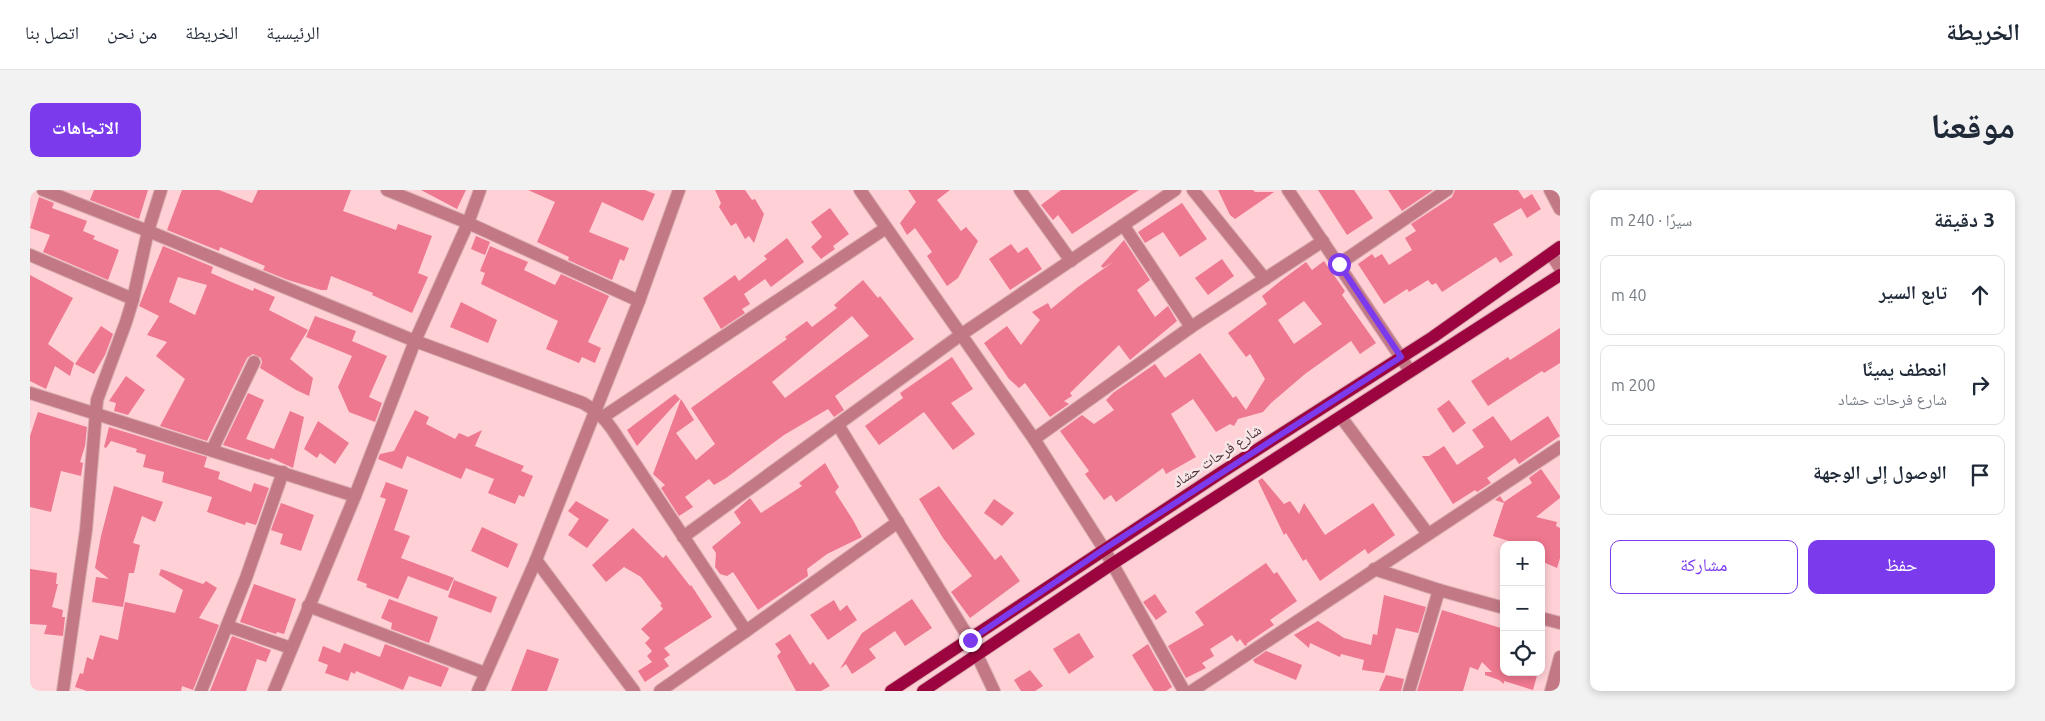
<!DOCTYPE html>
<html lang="ar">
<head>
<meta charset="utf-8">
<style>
	:root { --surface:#fff; --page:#f2f2f3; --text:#1f2937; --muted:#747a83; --line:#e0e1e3; --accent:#7c3aed }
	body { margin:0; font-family:Ubuntu,"Noto Naskh Arabic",sans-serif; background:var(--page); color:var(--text); direction:rtl }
	.controls { position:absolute; right:15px; bottom:15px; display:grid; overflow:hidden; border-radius:10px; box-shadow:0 2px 8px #0003 }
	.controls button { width:45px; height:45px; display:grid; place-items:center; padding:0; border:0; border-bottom:1px solid var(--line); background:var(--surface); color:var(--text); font:25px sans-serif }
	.stop { position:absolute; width:15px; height:15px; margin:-11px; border:4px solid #7c3aed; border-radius:50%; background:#fff }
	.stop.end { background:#7c3aed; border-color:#fff; box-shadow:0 1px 5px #0008 }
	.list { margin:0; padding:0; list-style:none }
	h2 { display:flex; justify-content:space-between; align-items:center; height:65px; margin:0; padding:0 20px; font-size:21px }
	h2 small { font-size:16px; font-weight:400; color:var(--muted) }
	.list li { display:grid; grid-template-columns:32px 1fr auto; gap:15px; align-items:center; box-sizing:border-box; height:80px; margin:0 10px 10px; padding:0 10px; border:1px solid var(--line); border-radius:10px }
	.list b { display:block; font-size:19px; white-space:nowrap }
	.list p { margin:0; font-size:16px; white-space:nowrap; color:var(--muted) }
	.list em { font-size:16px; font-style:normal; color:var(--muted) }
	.actions { display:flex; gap:10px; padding:15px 20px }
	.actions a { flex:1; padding:11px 0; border:1px solid var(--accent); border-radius:10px; text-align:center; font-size:18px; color:var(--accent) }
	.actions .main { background:var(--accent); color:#fff }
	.icon { flex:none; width:28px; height:28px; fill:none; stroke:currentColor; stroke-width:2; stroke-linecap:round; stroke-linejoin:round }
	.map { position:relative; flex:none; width:1530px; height:501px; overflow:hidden; direction:ltr; border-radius:10px }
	header { display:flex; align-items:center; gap:30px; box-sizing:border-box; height:70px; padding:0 25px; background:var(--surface); border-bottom:1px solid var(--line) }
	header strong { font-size:24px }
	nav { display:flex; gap:28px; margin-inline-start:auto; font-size:18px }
	.intro { display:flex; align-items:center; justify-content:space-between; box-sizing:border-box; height:120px; padding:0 30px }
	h1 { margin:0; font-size:35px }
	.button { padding:12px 22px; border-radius:10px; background:var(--accent); color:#fff; font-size:18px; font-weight:700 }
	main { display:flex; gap:30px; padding:0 30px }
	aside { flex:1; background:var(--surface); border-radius:10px; box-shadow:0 2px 8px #0003 }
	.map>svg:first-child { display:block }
	.building { fill:#ee788f; fill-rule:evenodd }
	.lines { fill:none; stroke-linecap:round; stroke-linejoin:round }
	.minor-casing { stroke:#d8adb3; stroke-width:14 }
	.major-casing { stroke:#d8adb3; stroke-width:14 }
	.minor { stroke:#c27985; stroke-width:12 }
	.major { stroke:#9b043e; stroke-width:12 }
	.route { stroke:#7c3aed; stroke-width:6 }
	.labels { text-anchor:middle; stroke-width:5; stroke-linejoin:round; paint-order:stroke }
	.street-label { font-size:15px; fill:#503236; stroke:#f6e6e8 }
</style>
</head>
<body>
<header>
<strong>الخريطة</strong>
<nav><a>الرئيسية</a><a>الخريطة</a><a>من نحن</a><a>اتصل بنا</a></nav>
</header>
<div class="intro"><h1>موقعنا</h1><a class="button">الاتجاهات</a></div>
<main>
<aside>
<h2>3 دقيقة<small>سيرًا · 240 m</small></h2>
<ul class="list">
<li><svg class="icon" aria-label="ahead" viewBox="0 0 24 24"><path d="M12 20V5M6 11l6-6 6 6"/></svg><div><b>تابع السير</b></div><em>40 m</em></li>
<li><svg class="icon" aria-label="right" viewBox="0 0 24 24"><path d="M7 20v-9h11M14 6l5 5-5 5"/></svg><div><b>انعطف يمينًا</b><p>شارع فرحات حشاد</p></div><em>200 m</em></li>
<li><svg class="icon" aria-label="arrive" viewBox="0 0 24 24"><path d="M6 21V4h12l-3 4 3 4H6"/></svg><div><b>الوصول إلى الوجهة</b></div></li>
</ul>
<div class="actions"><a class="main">حفظ</a><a>مشاركة</a></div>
</aside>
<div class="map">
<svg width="1530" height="501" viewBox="0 0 1530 501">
	<rect width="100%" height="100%" fill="#ffd0d6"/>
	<!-- building -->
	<g class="building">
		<path d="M 64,0 L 118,0 L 109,29 L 60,10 Z"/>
		<path d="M 152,0 L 189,0 L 222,13 L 228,0 L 321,0 L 313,21 L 366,40 L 368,34 L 402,46 L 388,83 L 398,87 L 382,123 L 342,105 L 343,103 L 301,86 L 297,100 L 291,100 L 258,90 L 233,80 L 235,76 L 190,57 L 189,61 L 137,40 Z"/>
		<path d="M 391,0 L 436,0 L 427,19 Z"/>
		<path d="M 498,0 L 615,0 L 625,4 L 613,31 L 572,12 L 559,42 L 599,58 L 594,71 L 590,69 L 582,90 L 538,70 L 539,67 L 507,52 L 525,12 Z"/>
		<path d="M 685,0 L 715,0 L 722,10 L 725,9 L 734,24 L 724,53 L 719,46 L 715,49 L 706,33 L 701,36 L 689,17 L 691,13 Z"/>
		<path d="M 878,0 L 920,0 L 907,10 L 931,41 L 936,37 L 948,51 L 928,88 L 917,96 L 897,66 L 902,62 L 885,38 L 877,45 L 870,33 L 886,12 Z"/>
		<path d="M 1031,0 L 1109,0 L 1042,44 L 1028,25 L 1023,30 L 1011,15 Z"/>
		<path d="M 1188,0 L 1223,0 L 1225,2 L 1244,2 L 1205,29 L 1200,25 Z"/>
		<path d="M 1288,0 L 1324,0 L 1343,28 L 1317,45 Z"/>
		<path d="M 1358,0 L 1403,0 L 1372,21 Z"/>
		<path d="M 1425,0 L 1488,0 L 1494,9 L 1502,4 L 1511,19 L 1497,28 L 1491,18 L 1463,34 L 1483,65 L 1470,73 L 1466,67 L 1412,102 L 1406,93 L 1402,95 L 1398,90 L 1379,102 L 1377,99 L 1354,114 L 1328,74 L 1342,64 L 1345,68 L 1352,64 L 1359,75 L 1382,60 L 1375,48 L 1386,41 L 1381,34 L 1422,7 Z"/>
		<path d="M 9,7 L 24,13 L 22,18 L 57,31 L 53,41 L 65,46 L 63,49 L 89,60 L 78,90 L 13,62 L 20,45 L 0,38 Z"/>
		<path d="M 1152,13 L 1177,49 L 1150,67 L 1133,42 L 1115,53 L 1108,42 Z"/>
		<path d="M 800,18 L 819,44 L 803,56 L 805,59 L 791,69 L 781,57 L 792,47 L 781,32 Z"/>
		<path d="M 446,46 L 460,52 L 455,65 L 441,59 Z"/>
		<path d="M 757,48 L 774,72 L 741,97 L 735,89 L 714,104 L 720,114 L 712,119 L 715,123 L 691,139 L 673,108 L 705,85 L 709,91 L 737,69 L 734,66 Z"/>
		<path d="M 1094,50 L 1120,90 L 1107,100 L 1125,127 L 1138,116 L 1147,131 L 1100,170 L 1089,155 L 1040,203 L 1042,206 L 1034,211 L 1039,214 L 1020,227 L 995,193 L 989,198 L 979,189 L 954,153 L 977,136 L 991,155 L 1010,130 L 1002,122 L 1018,113 L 1021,119 L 1048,97 L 1083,72 L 1073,78 L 1071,76 Z"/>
		<path d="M 981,54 L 988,63 L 997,57 L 1012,79 L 980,100 L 959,69 Z"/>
		<path d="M 133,56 L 183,77 L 181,83 L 199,91 L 223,101 L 224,98 L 245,107 L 239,120 L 278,140 L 260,169 L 283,188 L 279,206 L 266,200 L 230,178 L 232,172 L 231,168 L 223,164 L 217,168 L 177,251 L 130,236 L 155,189 L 126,166 L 137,152 L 117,145 L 129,126 L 109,116 ZM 148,87 L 177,95 L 165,125 L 139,112 Z"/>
		<path d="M 460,56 L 498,72 L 494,80 L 525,95 L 531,84 L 579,106 L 558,152 L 571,158 L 565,173 L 552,167 L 549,173 L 516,159 L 528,131 L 451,94 L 455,83 L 450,81 Z"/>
		<path d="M 1192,69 L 1204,86 L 1178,105 L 1165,88 Z"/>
		<path d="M 1294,71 L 1315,101 L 1312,105 L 1346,153 L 1330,164 L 1321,151 L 1275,184 L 1241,213 L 1233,222 L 1208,229 L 1204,236 L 1200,234 L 1186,242 L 1163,209 L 1141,224 L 1166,267 L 1136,284 L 1133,278 L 1086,312 L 1081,305 L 1074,310 L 1055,284 L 1059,281 L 1030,241 L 1052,225 L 1064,234 L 1084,220 L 1076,210 L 1083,203 L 1125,174 L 1135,188 L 1170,163 L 1200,204 L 1203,208 L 1206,206 L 1216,220 L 1235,189 L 1220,164 L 1216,167 L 1198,143 L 1237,114 L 1232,106 L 1253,89 L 1276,72 L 1282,80 ZM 1274,111 L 1292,134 L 1264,154 L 1248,130 Z"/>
		<path d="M 0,85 L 43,108 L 18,154 L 44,173 L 40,186 L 25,176 L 16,199 L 0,191 Z"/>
		<path d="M 833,90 L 848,108 L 850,106 L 884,149 L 805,206 L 814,220 L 804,227 L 798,219 L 754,245 L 696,288 L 684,295 L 679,289 L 655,307 L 663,317 L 649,326 L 631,298 L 635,295 L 623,284 L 651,209 L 664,230 L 646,243 L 666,270 L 685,254 L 661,218 L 757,149 L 755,147 L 777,131 L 782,137 L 807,118 L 804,115 ZM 822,126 L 839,146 L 755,208 L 742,192 Z"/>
		<path d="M 431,112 L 467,130 L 458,153 L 420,137 Z"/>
		<path d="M 285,126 L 326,141 L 322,151 L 357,166 L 339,207 L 352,213 L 345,232 L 319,222 L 308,197 L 322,166 L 276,147 Z"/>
		<path d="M 71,136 L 83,144 L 75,165 L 64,184 L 45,174 Z"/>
		<path d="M 1530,138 L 1530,173 L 1514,183 L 1512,181 L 1458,216 L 1441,191 L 1478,167 L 1480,170 Z"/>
		<path d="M 922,167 L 943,199 L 921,213 L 945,244 L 923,260 L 894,222 L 849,255 L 835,236 L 873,208 L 870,203 Z"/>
		<path d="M 96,186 L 115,200 L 98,225 L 84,221 L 86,213 L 79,211 Z"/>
		<path d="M 218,203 L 234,210 L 216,249 L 244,259 L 260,221 L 274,227 L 263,278 L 241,268 L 239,270 L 193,255 Z"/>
		<path d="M 645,204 L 650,209 L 607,256 L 597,240 Z"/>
		<path d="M 1419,210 L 1436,233 L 1423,243 L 1407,219 Z"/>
		<path d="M 385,220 L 399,227 L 396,234 L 425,249 L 429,243 L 438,247 L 452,240 L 445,256 L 494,276 L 491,281 L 503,286 L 494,307 L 489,305 L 485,314 L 458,303 L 464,289 L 436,278 L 431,289 L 377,266 L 372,279 L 348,269 L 350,264 L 364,261 Z"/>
		<path d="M 8,222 L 57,237 L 55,256 L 50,272 L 53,273 L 51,286 L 31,281 L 21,322 L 0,317 L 0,246 Z"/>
		<path d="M 1463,226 L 1481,251 L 1518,226 L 1530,246 L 1489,274 L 1485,268 L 1457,288 L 1461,293 L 1447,302 L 1445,300 L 1423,314 L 1392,266 L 1399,266 L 1414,256 L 1427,275 L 1454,257 L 1442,240 Z"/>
		<path d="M 288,231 L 319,253 L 305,274 L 290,263 L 287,268 L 274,259 Z"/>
		<path d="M 79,237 L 177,267 L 174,277 L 190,282 L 188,289 L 221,302 L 224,293 L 239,298 L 226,335 L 216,332 L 215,335 L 177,322 L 182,307 L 132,292 L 134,282 L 113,277 L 116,265 L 106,262 L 107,259 L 81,251 L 76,258 L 74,257 Z"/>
		<path d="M 795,273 L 809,297 L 805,302 L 823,330 L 832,347 L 797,364 L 777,379 L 778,386 L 728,420 L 703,382 L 697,386 L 690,384 L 685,377 L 686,363 L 682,357 L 711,333 L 704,322 L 720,308 L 731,323 L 772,296 L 769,293 Z"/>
		<path d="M 1511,279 L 1530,306 L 1530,308 L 1506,327 L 1527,332 L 1526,336 L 1530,338 L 1530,368 L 1527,378 L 1511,371 L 1511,355 L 1491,355 L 1463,346 L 1474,313 L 1465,310 L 1470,306 L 1474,312 L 1502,293 L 1499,288 Z"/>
		<path d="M 1232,288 L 1254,314 L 1260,311 L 1269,324 L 1274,313 L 1295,345 L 1343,313 L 1365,345 L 1338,364 L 1335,359 L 1290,391 L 1276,369 L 1273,371 L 1256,343 L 1254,345 L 1228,291 Z"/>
		<path d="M 356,292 L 378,300 L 364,340 L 380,346 L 371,368 L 424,388 L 418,401 L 378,386 L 368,409 L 336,397 L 337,394 L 327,390 L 356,309 L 350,307 Z"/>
		<path d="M 84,296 L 133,312 L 125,332 L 112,326 L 103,353 L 110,355 L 104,383 L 99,383 L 93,417 L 62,412 L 66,387 L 79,389 L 65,378 L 71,346 Z"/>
		<path d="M 909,296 L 965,370 L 971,365 L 990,391 L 940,428 L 921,402 L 942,386 L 913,348 L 889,309 Z"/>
		<path d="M 964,309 L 984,323 L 972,336 L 954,323 Z"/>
		<path d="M 546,311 L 579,330 L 557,358 L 538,345 L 549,329 L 538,321 Z"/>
		<path d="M 251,313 L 284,325 L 271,361 L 250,354 L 253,344 L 241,340 Z"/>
		<path d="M 452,337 L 488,354 L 478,378 L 441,361 Z"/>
		<path d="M 603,338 L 633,368 L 636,365 L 660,396 L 661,395 L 682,427 L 634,458 L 640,465 L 634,469 L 639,476 L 615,492 L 608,481 L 622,472 L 617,466 L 622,461 L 615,453 L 620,448 L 611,439 L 633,419 L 630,415 L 632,414 L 611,387 L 594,377 L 576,392 L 562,375 Z"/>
		<path d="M 1236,373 L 1244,384 L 1247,382 L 1267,411 L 1240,430 L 1244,435 L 1216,454 L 1218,454 L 1215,456 L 1210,449 L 1207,452 L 1202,445 L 1180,459 L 1184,466 L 1172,473 L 1176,478 L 1156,488 L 1138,456 L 1174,435 L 1165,422 Z"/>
		<path d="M 0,379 L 27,383 L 26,394 L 28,394 L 22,417 L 33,420 L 32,427 L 35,427 L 33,446 L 14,444 L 17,435 L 0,434 Z"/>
		<path d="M 131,379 L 173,394 L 176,391 L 187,398 L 169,428 L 189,435 L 163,500 L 152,496 L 151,501 L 57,501 L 45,497 L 50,483 L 53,484 L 57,467 L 63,470 L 70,445 L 88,450 L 95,412 L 145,423 L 153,400 L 129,385 Z"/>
		<path d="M 424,390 L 467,407 L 461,423 L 418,407 Z"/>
		<path d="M 224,394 L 266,409 L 254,444 L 247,442 L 246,444 L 210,432 Z"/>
		<path d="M 1125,404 L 1137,422 L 1126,430 L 1113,412 Z"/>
		<path d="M 1354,405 L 1396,417 L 1388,443 L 1366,438 L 1354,483 L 1332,480 L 1334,470 L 1311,464 L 1310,467 L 1280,453 L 1279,458 L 1264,445 L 1288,431 L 1314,448 L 1341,455 L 1343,444 L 1347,445 Z"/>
		<path d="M 359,409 L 408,427 L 399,453 L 361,439 L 362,433 L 351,428 Z"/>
		<path d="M 882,409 L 902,438 L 875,456 L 865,441 L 839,459 L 846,468 L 822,484 L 816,474 L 810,479 L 832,443 Z"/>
		<path d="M 804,410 L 810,421 L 817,415 L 827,430 L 798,450 L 780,425 Z"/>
		<path d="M 1412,420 L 1474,439 L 1474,482 L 1508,482 L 1503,500 L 1474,491 L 1474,494 L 1469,490 L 1455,485 L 1455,482 L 1462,482 L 1452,472 L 1448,480 L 1440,477 L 1433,501 L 1387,501 Z"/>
		<path d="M 1049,443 L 1064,467 L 1039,484 L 1023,459 Z"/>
		<path d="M 760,444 L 780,475 L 783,472 L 800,496 L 791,501 L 766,501 L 747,466 L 751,462 L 745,454 Z"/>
		<path d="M 202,446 L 241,460 L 236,472 L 227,469 L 216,501 L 180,501 Z"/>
		<path d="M 314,453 L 350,467 L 355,454 L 419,478 L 411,497 L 379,486 L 373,500 L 326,481 L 325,484 L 321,482 L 318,491 L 295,483 L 298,475 L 288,471 L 293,456 L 310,463 Z"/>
		<path d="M 1118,454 L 1142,497 L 1136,501 L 1124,501 L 1102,465 Z"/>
		<path d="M 497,459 L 529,469 L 517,501 L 481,501 Z"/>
		<path d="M 1236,461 L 1272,475 L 1266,490 L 1225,473 L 1223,470 Z"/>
		<path d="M 1000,480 L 1013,496 L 1005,501 L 991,501 L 984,490 Z"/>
		<path d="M 1356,485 L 1374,489 L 1371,501 L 1349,501 Z"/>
	</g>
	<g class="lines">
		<defs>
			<g id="minor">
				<path d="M 13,0 L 118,41 L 385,151 L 553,213 C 566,220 574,227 582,239 L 716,441"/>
				<path d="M 357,0 L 438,33 L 609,111"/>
				<path d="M 830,0 L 1004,249 L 1074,359 L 1154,501"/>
				<path d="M 990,0 L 1041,71"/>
				<path d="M 1163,0 L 1235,89"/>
				<path d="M 1258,0 L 1380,181"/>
				<path d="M 1520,0 L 1530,19"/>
				<path d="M 1094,36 L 1161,137"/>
				<path d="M 1521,64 L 1530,78"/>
				<path d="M 0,65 L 103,109"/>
				<path d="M 1309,74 L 1417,0"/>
				<path d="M 0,203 L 325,306"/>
				<path d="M 573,227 L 856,38"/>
				<path d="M 1311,227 L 1398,344"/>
				<path d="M 808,235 L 940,450 L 964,501"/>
				<path d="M 1004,249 L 1161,137 L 1293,51"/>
				<path d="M 182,260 L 224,172"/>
				<path d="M 653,347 L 932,144 L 1145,0"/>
				<path d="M 506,370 L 604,501"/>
				<path d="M 1344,379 L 1409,400 L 1474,418"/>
				<path d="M 278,416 L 455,483"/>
				<path d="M 1511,428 L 1530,433"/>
				<path d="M 197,436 L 261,458"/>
				<path d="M 33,501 L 56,340 L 67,210 L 96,132 L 103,109 L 118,41 L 131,0"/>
				<path d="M 171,501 L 216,388 L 253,282"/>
				<path d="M 244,501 L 325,306 L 385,151 L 438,33 L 450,0"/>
				<path d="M 448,501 L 506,370 L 609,111 L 649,0"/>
				<path d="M 630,501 L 716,441 L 868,332"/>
				<path d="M 1162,501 L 1530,257"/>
				<path d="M 1379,501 L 1409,400"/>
				<path d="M 1521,501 L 1530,467"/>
			</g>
			<g id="major">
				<path d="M 861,501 L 1192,282 L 1403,147 L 1530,57"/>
				<path d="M 893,501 L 1082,374 L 1530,85"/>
			</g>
		</defs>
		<!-- minor casing -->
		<use href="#minor" class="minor-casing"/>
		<!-- major casing -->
		<use href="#major" class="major-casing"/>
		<!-- minor -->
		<use href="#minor" class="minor"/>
		<!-- major -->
		<use href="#major" class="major"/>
	</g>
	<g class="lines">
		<!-- route -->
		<path class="route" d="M 940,450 L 1074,359 L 1371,167 L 1309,74"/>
	</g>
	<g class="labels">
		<!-- street labels -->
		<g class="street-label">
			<text transform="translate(1187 266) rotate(-33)" y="5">شارع فرحات حشاد</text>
		</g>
	</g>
</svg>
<div class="controls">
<button>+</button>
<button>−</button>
<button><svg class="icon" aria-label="locate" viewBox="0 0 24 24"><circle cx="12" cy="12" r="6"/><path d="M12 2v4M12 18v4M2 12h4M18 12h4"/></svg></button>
</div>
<div class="stop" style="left:1309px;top:74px"></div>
<div class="stop end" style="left:940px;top:450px"></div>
</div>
</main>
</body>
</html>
